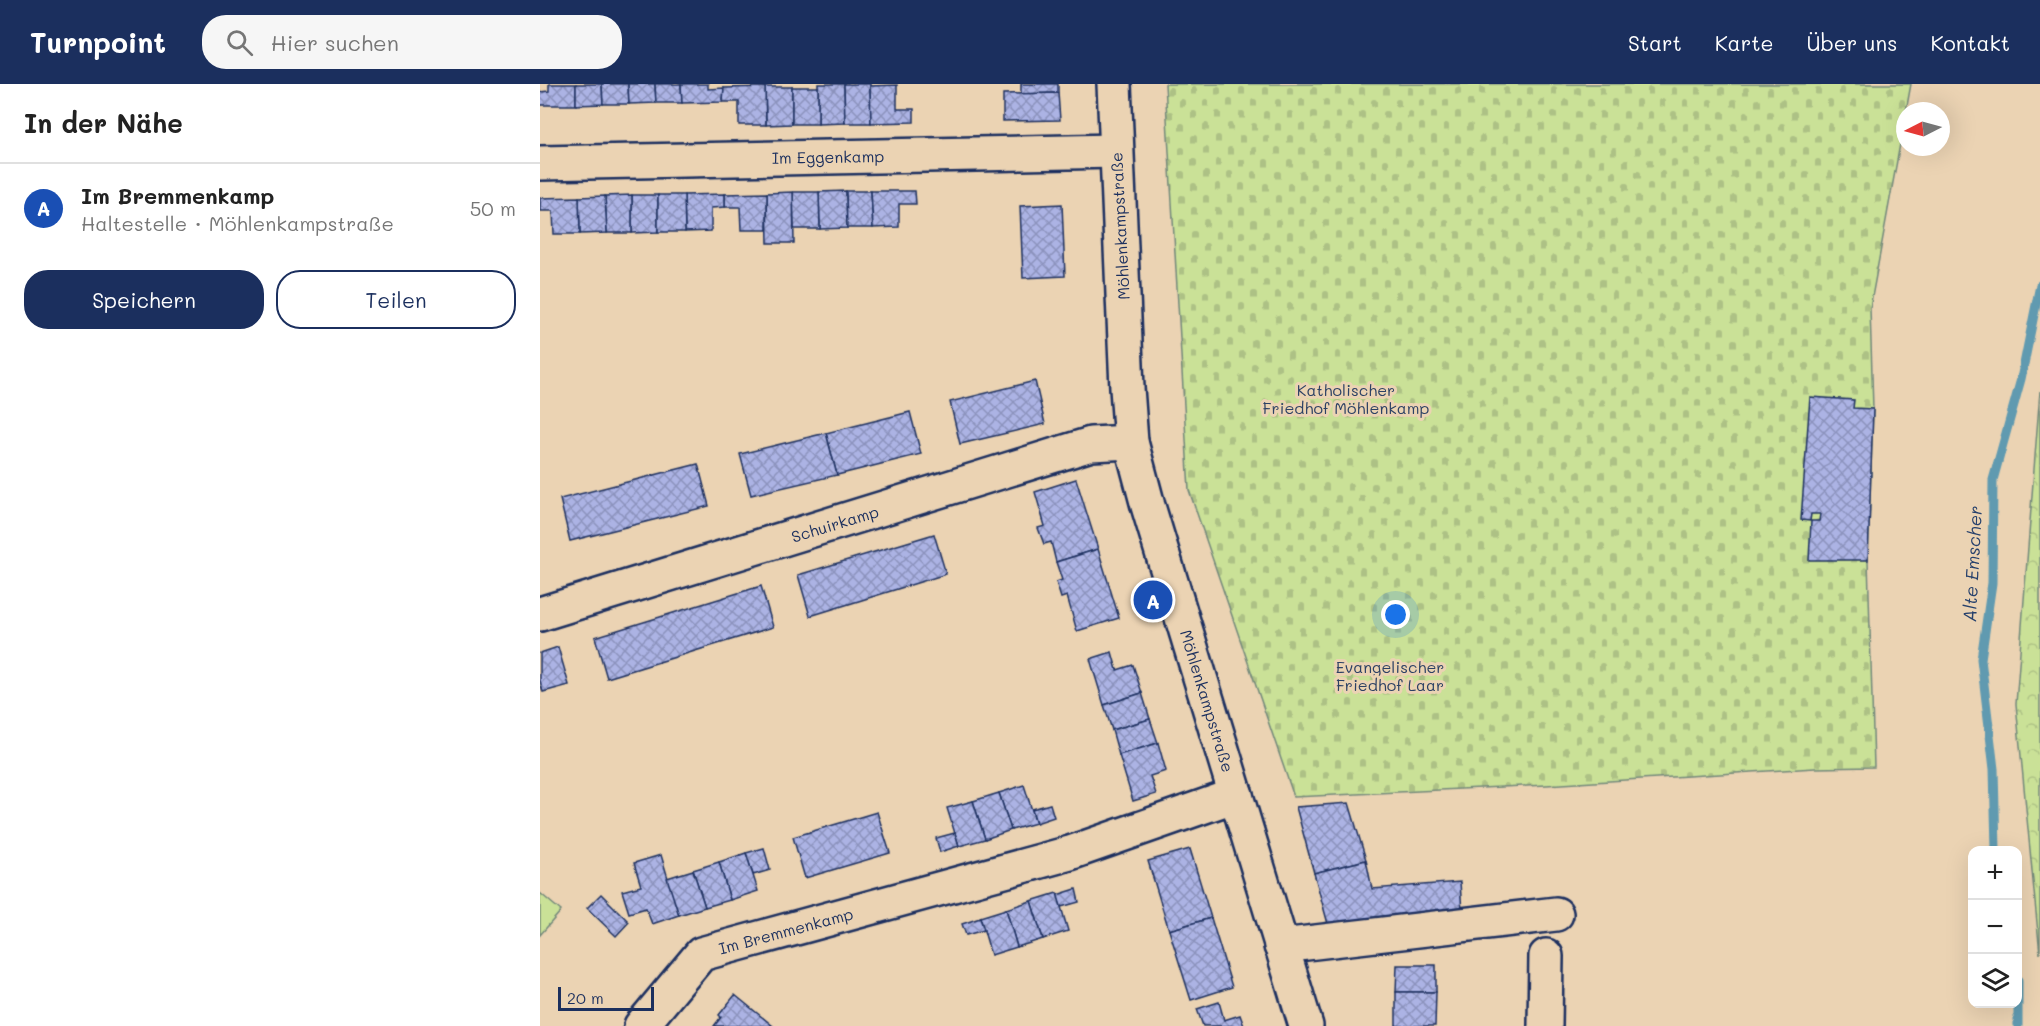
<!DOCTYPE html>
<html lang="de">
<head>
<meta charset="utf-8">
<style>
	:root { --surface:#fff; --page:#f6f6f6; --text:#222; --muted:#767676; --line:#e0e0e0; --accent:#1b2f5e }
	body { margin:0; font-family:Mali,sans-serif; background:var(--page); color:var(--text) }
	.controls { position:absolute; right:18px; bottom:18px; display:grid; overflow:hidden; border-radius:12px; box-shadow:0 6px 24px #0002 }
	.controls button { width:54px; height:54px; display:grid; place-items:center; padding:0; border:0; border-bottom:2px solid var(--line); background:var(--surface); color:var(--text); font:30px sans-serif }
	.compass { position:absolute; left:1356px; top:18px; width:54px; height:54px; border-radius:50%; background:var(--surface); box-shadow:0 6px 24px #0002; rotate:264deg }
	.scale { position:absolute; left:18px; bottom:15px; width:96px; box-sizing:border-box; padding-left:6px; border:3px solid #1b2f5e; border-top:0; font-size:16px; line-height:21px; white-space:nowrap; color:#1b2f5e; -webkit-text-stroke:4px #ebd3b3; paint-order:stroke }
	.you { position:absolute; left:856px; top:531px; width:21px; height:21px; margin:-15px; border:4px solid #fff; border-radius:50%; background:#1a73e8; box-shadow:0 0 0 9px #1a73e833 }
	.badge { display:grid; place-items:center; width:39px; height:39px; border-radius:50%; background:var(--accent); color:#fff; font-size:20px; font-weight:700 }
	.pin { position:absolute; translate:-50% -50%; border:3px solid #fff; box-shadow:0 2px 6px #0006 }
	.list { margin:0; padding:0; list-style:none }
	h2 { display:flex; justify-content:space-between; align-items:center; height:78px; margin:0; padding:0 24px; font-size:26px }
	h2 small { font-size:20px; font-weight:400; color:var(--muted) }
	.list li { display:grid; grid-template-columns:39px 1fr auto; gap:18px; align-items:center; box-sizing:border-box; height:90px; padding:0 24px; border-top:2px solid var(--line) }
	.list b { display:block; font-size:22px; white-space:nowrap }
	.list p { margin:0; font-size:20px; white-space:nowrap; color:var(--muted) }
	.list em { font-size:20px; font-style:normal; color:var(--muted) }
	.actions { display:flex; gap:12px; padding:18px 24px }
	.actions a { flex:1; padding:14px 0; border:2px solid var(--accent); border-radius:24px; text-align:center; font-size:21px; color:var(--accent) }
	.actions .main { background:var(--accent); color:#fff }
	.icon { flex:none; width:33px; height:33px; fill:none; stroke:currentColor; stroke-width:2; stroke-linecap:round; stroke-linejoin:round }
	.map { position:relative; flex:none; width:1500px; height:942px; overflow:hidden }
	header { display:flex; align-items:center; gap:36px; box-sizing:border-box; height:84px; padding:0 30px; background:var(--accent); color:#fff }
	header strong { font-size:28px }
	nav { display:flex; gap:33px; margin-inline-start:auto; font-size:21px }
	.search { width:420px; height:54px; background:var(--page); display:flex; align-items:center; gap:15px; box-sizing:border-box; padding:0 21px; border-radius:24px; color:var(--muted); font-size:22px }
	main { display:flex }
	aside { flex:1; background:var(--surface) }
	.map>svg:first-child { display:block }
	.forest { fill:url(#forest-crowns); stroke:#72887a; stroke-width:1.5 }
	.cemetery { fill:url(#cemetery-stones); stroke:#72887a; stroke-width:1.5 }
	.pitch { fill:#cae197; stroke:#72887a; stroke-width:1.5 }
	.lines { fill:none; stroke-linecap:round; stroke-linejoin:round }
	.stream { stroke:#619ab0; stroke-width:9 }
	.building { fill:url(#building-cross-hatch); stroke:#1b2f5e; stroke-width:1.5 }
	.street-casing { stroke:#1b2f5e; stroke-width:38 }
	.secondary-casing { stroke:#1b2f5e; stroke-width:38 }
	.street { stroke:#ebd3b3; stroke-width:33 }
	.secondary { stroke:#ebd3b3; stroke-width:33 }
	.labels { text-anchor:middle; stroke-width:6; stroke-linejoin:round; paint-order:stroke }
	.street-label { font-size:16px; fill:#1b2f5e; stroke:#ebd3b3 }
	.park-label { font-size:16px; fill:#2c4164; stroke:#ebd3b3 }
	.water-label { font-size:18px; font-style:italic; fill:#27416c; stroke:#ebd3b3 }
</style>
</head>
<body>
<header>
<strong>Turnpoint</strong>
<div class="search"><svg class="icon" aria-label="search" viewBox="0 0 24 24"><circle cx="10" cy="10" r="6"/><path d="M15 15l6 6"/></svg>Hier suchen</div>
<nav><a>Start</a><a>Karte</a><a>Über uns</a><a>Kontakt</a></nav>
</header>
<main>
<aside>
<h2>In der Nähe<small></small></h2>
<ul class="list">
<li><span class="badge" style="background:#1a4fb4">A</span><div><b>Im Bremmenkamp</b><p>Haltestelle · Möhlenkampstraße</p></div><em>50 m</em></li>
</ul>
<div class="actions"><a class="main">Speichern</a><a>Teilen</a></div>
</aside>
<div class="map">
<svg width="1500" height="942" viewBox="0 0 1500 942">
	<defs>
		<pattern id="forest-crowns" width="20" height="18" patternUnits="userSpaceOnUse" patternTransform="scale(1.5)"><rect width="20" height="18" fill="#cae197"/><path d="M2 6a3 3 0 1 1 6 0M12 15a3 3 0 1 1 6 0" fill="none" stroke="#adc185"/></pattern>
		<pattern id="cemetery-stones" width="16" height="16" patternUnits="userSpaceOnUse" patternTransform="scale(1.5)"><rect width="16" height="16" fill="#cae197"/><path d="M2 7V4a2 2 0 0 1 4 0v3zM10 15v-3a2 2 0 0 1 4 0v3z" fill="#adc185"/></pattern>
		<pattern id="building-cross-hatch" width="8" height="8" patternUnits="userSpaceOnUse" patternTransform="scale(1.5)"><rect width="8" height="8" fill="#acb3e4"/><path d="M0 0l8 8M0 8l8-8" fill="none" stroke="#8b92bc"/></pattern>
	</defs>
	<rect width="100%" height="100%" fill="#ebd3b3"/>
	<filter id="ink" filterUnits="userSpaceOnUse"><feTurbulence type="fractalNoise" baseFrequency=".0167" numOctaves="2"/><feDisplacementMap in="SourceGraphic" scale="12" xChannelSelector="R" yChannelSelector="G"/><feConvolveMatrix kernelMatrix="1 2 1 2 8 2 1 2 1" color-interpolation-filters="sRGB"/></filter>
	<g filter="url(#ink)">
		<!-- forest -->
		<path class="forest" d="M 1500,307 L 1500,870 L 1476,620 Z"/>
		<!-- cemetery -->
		<path class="cemetery" d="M 625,0 L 1371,0 L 1330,224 L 1333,325 L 1328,476 L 1334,683 L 1275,684 L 1006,701 L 754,713 L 649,406 Z"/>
		<!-- pitch -->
		<path class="pitch" d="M 0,809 L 21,827 L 0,851 Z"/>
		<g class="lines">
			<!-- stream -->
			<g class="stream">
				<path d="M 1456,766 L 1454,685 L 1441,575 L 1452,499 L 1453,396 L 1481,295 L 1500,201"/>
				<path d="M 1478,896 L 1478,942"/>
			</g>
		</g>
		<!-- building -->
		<g class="building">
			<path d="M 9,0 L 36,0 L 36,21 L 0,21 L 0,8 L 9,7 Z"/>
			<path d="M 36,0 L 62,0 L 63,20 L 36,21 Z"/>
			<path d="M 62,0 L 88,0 L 89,20 L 63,20 Z"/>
			<path d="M 88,0 L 115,0 L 116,19 L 89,20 Z"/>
			<path d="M 115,0 L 141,0 L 142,19 L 116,19 Z"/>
			<path d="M 141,0 L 168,0 L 168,5 L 184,4 L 183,18 L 142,19 Z"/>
			<path d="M 278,0 L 304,0 L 305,39 L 278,40 Z"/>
			<path d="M 304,0 L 330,0 L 331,39 L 305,39 Z"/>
			<path d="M 481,0 L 518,0 L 518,9 L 481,10 Z"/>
			<path d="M 357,1 L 357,25 L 374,25 L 374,38 L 331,39 L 330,2 Z"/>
			<path d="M 225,3 L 252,3 L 252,40 L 226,41 Z"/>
			<path d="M 225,3 L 226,41 L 199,41 L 199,18 L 183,18 L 184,4 Z"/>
			<rect x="252" y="3" width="26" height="37"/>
			<path d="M 518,9 L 520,36 L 463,37 L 463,10 Z"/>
			<path d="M 306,107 L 307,144 L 280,145 L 279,108 Z"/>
			<path d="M 306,107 L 331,107 L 333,144 L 307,144 Z"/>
			<path d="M 331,107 L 375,107 L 376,120 L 359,120 L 359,143 L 333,144 Z"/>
			<path d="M 253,108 L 279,108 L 280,145 L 254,145 Z"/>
			<path d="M 253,108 L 254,159 L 228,159 L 227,109 Z"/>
			<path d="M 227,109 L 227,146 L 201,146 L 200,123 L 185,123 L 185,110 Z"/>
			<path d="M 185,110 L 185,123 L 171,124 L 171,147 L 145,148 L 144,111 Z"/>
			<path d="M 92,111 L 118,111 L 118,148 L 92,149 Z"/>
			<path d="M 92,111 L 92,149 L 67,149 L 65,112 Z"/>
			<path d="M 118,111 L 144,111 L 145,148 L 118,148 Z"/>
			<path d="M 65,112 L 67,149 L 40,150 L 39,113 Z"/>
			<path d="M 39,113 L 40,150 L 14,150 L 13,127 L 0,127 L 0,114 Z"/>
			<path d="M 522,120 L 525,192 L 483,194 L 480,122 Z"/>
			<path d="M 495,297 L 505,340 L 420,360 L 410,318 Z"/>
			<path d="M 1270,313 L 1314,316 L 1313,324 L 1333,325 L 1328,476 L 1269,476 L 1271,437 L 1279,437 L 1280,430 L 1271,430 L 1270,437 L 1261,436 Z"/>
			<path d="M 370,328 L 381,370 L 297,391 L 286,349 Z"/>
			<path d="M 286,349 L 297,391 L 211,411 L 200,370 Z"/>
			<path d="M 158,380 L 169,422 L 30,457 L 20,415 Z"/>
			<path d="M 536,395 L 558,465 L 516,478 L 511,458 L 504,460 L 498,444 L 505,442 L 495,408 Z"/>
			<path d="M 394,450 L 406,490 L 270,532 L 258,491 Z"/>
			<path d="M 558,465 L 579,534 L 537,547 L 527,512 L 521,514 L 516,498 L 522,496 L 516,478 Z"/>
			<path d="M 221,502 L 233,543 L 67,594 L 55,553 Z"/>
			<path d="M 18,563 L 29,601 L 3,608 L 0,597 L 0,569 Z"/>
			<path d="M 572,568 L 577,586 L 593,581 L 602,609 L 564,621 L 550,575 Z"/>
			<path d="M 602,609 L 610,635 L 572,646 L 564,621 Z"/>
			<path d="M 610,635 L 618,659 L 579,671 L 572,646 Z"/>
			<path d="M 618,659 L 626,687 L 610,692 L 616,710 L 593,717 L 579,671 Z"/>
			<path d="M 484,701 L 496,739 L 471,746 L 459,709 Z"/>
			<path d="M 459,709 L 471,746 L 445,755 L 433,717 Z"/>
			<path d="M 433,717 L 445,755 L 419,762 L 407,724 Z"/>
			<path d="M 809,719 L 826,776 L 774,789 L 756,723 Z"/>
			<path d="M 510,720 L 514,733 L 496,739 L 492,725 Z"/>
			<path d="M 337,728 L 350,769 L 265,794 L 253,753 Z"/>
			<path d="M 415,749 L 419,762 L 400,768 L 396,754 Z"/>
			<path d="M 224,764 L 230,786 L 213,791 L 206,769 Z"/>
			<path d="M 650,765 L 671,834 L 629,846 L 608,777 Z"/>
			<path d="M 206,769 L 218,807 L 190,816 L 179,778 Z"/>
			<path d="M 121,771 L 139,831 L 112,840 L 106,824 L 89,829 L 82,807 L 101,802 L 94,779 Z"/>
			<path d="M 826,776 L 832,805 L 920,798 L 922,828 L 788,840 L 774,789 Z"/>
			<path d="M 179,778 L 190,816 L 165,823 L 153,786 Z"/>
			<path d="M 153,786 L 165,823 L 139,831 L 127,794 Z"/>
			<path d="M 536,805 L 539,818 L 521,823 L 517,811 Z"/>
			<path d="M 517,809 L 528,847 L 503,855 L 491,817 Z"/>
			<path d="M 61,810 L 89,838 L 76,852 L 47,824 Z"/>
			<path d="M 491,817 L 503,855 L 477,863 L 466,825 Z"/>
			<path d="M 466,825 L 477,863 L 451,871 L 440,833 Z"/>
			<path d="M 440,834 L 444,846 L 426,851 L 422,840 Z"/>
			<path d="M 671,834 L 692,903 L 651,916 L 629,846 Z"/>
			<path d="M 857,881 L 896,881 L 896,908 L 856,908 Z"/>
			<path d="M 856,908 L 896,908 L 895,942 L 856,942 Z"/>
			<path d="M 195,911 L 233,942 L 174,942 L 181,933 L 179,931 Z"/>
			<path d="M 679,918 L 684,936 L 700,931 L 704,942 L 663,942 L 657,925 Z"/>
		</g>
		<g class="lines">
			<defs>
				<g id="street">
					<path d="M 0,79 L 576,67"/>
					<path d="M 0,530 L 551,360 L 591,358"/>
					<path d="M 741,862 L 1016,830"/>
					<path d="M 101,942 L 161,870 L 530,769 L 696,711"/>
					<path d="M 1005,942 L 1006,872"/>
				</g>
				<path id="secondary" d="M 574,0 L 587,304 L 591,358 L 608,422 L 766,942"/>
			</defs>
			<!-- street casing -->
			<use href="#street" class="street-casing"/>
			<!-- secondary casing -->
			<use href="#secondary" class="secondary-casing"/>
			<!-- street -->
			<use href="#street" class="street"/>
			<!-- secondary -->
			<use href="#secondary" class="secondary"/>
		</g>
	</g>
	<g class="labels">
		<!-- street labels -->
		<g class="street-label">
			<text transform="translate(288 73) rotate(-1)" y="6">Im Eggenkamp</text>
			<text transform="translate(580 142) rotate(-93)" y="6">Möhlenkampstraße</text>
			<text transform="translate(295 440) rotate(-17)" y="6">Schuirkamp</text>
			<text transform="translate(667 617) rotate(73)" y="6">Möhlenkampstraße</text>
			<text transform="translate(246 847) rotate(-15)" y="6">Im Bremmenkamp</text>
		</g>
		<!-- park labels -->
		<g class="park-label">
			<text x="806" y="312">Katholischer<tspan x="806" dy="18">Friedhof Möhlenkamp</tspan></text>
			<text x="850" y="589">Evangelischer<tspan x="850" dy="18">Friedhof Laar</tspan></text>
		</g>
		<!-- water labels -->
		<g class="water-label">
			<text transform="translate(1433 480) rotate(-87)" y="6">Alte Emscher</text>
		</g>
	</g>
</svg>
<div class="controls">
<button>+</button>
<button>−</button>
<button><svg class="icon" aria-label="layers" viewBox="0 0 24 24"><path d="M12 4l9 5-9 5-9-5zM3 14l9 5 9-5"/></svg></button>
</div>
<svg class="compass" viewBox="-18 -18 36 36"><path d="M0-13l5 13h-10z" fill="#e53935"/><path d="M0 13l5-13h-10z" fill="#767676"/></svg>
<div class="scale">20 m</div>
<div class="you"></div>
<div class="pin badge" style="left:613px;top:516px;background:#1a4fb4">A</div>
</div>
</main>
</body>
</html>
